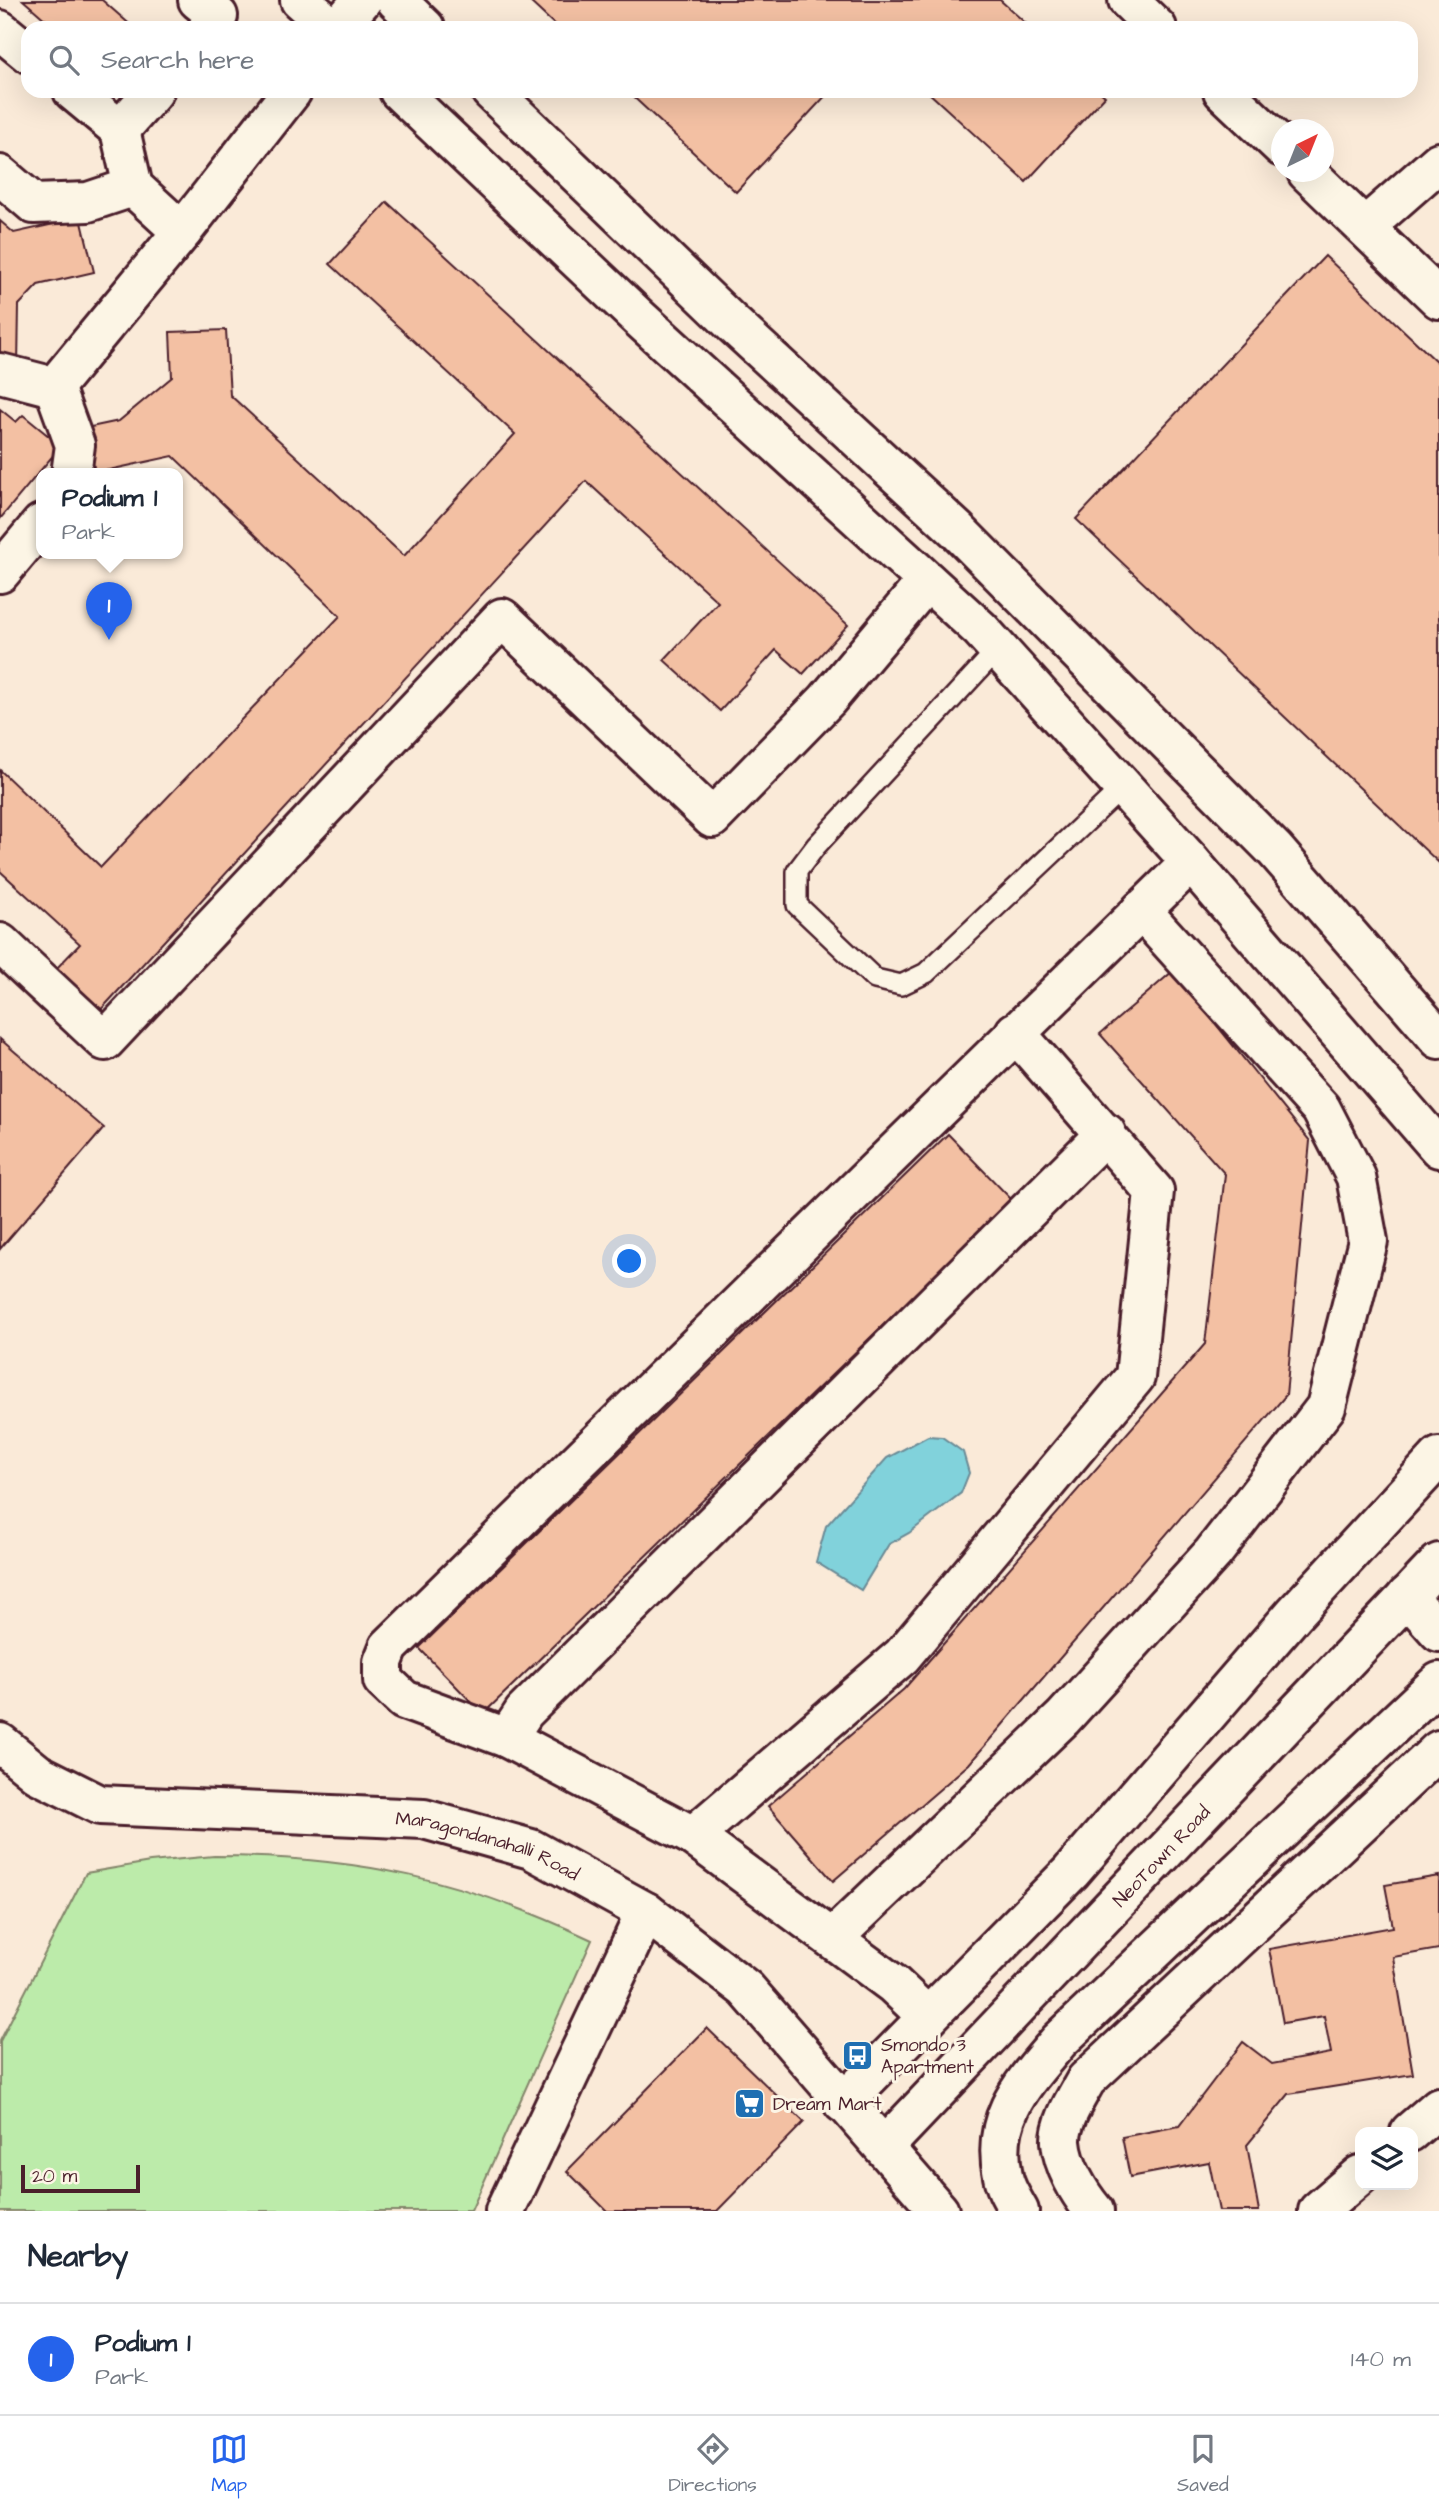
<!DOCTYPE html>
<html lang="en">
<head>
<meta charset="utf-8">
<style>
	:root { --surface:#fff; --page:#f2f2f3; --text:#1f2937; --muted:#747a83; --line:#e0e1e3; --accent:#2563eb }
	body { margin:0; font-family:"Architects Daughter",sans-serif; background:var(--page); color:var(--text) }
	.controls { position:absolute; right:21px; bottom:21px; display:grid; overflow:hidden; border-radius:14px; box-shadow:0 7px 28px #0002 }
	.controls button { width:63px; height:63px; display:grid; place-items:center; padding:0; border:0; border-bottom:2px solid var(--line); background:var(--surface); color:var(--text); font:35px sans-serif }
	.compass { position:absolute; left:1271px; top:119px; width:63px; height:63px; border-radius:50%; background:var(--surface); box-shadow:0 7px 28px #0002; rotate:43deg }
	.scale { position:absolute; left:21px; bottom:18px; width:119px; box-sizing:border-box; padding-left:7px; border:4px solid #4a1f2b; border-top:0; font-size:19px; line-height:24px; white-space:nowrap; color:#4a1f2b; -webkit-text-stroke:5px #fcf5e5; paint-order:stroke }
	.you { position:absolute; left:630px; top:1262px; width:24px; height:24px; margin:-18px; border:5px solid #fff; border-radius:50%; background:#1a73e8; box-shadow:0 0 0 10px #1a73e833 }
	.badge { display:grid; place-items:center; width:46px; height:46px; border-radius:50%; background:var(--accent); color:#fff; font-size:23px; font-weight:700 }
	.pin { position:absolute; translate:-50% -58px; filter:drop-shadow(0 2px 4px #0008) }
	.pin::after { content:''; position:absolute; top:37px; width:24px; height:21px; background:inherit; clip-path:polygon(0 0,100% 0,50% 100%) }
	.popup { position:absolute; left:36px; top:468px; width:147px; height:91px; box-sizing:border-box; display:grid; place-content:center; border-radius:14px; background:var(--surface); filter:drop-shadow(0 2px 5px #0005); font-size:23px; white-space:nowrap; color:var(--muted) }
	.popup b { font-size:26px; color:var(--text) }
	.popup::after { content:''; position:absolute; left:50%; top:100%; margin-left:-14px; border:14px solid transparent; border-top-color:var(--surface) }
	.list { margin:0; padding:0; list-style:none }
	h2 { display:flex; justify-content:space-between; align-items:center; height:91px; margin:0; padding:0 28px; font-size:30px }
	h2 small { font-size:23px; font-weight:400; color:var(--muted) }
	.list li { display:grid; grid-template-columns:46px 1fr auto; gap:21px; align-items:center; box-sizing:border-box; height:112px; padding:0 28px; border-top:2px solid var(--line) }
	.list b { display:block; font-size:26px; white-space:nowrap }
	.list p { margin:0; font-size:23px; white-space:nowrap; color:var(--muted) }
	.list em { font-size:23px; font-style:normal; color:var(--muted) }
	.icon { flex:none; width:38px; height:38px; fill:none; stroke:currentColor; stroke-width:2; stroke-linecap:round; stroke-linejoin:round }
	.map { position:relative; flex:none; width:1439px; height:2211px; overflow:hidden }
	.search { position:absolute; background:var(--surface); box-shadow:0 7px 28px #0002; left:21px; right:21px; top:21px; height:77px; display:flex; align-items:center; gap:18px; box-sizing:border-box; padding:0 24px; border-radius:21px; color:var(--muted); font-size:26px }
	.sheet { height:203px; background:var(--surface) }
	nav { display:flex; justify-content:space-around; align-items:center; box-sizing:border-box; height:98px; border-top:2px solid var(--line); background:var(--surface); font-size:19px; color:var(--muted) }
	nav a { display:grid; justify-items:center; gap:4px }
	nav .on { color:var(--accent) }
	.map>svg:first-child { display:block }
	.green { fill:#bcebaa; stroke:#83856a; stroke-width:2 }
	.water { fill:#81d2db; stroke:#6b8a95; stroke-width:2 }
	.building { fill:#f3c0a3; stroke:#4a1f2b; stroke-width:2 }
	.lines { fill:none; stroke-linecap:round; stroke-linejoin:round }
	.service-casing { stroke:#4a1f2b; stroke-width:24 }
	.minor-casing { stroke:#4a1f2b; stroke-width:44 }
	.tertiary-casing { stroke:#4a1f2b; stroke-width:44 }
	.service { stroke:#fcf5e5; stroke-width:19 }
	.minor { stroke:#fcf5e5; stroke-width:38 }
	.tertiary { stroke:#fcf5e5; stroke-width:38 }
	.labels { text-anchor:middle; stroke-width:6; stroke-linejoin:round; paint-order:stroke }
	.street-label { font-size:19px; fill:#4a1f2b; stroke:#fcf5e5 }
	.poi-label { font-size:19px; fill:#4a1f2b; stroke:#fcf5e5; text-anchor:start }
</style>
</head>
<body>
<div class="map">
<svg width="1439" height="2211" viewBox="0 0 1439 2211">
	<rect width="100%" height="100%" fill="#faead8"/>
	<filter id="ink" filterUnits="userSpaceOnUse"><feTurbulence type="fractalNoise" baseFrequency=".0143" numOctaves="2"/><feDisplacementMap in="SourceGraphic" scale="14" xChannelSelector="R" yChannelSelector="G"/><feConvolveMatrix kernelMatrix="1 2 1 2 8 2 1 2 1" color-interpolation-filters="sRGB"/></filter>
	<g filter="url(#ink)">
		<!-- green -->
		<path class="green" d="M 214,1856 C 357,1856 464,1879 592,1940 L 471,2211 L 0,2211 L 0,2041 L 86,1873 L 150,1862 Z"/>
		<!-- water -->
		<path class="water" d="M 928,1436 L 942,1437 L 963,1452 L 969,1473 L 961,1493 L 909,1533 L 889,1544 L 861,1590 L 816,1562 L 826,1526 L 887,1458 Z"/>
		<!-- building -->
		<g class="building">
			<path d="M 23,0 L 102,0 L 134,28 L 55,28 Z"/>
			<path d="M 528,0 L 1000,0 L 1031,28 L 558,28 Z"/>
			<path d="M 627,91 L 830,91 L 736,192 Z"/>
			<path d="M 927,91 L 1099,91 L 1105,96 L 1026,182 Z"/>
			<path d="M 387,202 L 848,625 L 803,674 L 776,650 L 720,711 L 664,660 L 718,602 L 586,481 L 97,1014 L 53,972 L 80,944 L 0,871 L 0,770 L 101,867 L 340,616 L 173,456 L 95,473 L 86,428 L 119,421 L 172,377 L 170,332 L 226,330 L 230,395 L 404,556 L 515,434 L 330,264 Z"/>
			<path d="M 81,218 L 94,272 L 38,285 L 19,305 L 18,366 L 0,366 L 0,221 L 14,233 Z"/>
			<path d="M 1325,256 L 1439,364 L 1439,863 L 1076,519 Z"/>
			<path d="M 0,409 L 16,422 L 23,415 L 61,446 L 0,519 Z"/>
			<path d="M 1173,971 L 1310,1141 L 1286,1395 L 969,1764 L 833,1881 L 768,1806 L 904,1689 L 1205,1344 L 1225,1174 L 1100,1034 Z"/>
			<path d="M 0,1039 L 104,1128 L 0,1249 Z"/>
			<path d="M 948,1134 L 1012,1200 L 483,1714 L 419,1648 Z"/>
			<path d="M 1439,1876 L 1439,1949 L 1393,1957 L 1413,2074 L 1289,2094 L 1247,2145 L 1259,2211 L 1219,2211 L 1209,2162 L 1130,2177 L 1122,2137 L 1179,2126 L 1243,2042 L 1272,2064 L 1331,2053 L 1324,2016 L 1283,2023 L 1269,1949 L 1393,1927 L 1385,1885 Z"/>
			<path d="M 707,2028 L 804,2122 L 717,2211 L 607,2211 L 567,2171 Z"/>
		</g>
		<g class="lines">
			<defs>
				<path id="service" d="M 998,649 L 816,846 L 797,871 L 797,905 L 875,979 L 901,985 L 926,973 L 1123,787"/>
				<g id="minor">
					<path d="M 198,0 L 218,16 L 208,28"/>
					<path d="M 300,0 L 332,28"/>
					<path d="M 396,0 L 425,28"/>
					<path d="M 1128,0 L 1157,28"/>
					<path d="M 338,28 L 362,0"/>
					<path d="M 0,30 L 28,53"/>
					<path d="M 73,91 L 120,130 L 154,91"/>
					<path d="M 399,91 L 639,318 L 980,629 L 1191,862 L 1439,1148"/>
					<path d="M 491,91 L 733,324 L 957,530 L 1275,850 L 1439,1039"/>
					<path d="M 1223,91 L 1282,147"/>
					<path d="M 120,130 L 133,187 L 182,232"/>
					<path d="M 1307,172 L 1439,299"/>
					<path d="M 0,175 L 34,204 L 88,202 L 133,187"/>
					<path d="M 1365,227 L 1439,162"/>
					<path d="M 0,373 L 54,387 L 75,445 L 71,474"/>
					<path d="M 54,387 L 182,232 L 292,91"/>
					<path d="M 0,573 L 41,524"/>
					<path d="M 0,943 L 105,1041 L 502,618 L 712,818 L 827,700 L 927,581"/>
					<path d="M 1407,1596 L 1439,1632"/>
					<path d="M 507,1738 L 404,1700 L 383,1680 L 383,1662 L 389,1647 L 1191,862"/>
					<path d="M 693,1836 L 902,1656 L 1135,1377 L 1154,1191 L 1015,1032"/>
					<path d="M 833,1938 L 1063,1718 L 1213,1553 L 1326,1407 L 1368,1241 L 1356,1177 L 1321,1109 L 1141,910"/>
					<path d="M 928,2017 L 893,1984 L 693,1836 L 507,1738 L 524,1712 L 1106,1133"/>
					<path d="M 1410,2132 L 1439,2107"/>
					<path d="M 505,2211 L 646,1912"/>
					<path d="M 1019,2211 C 1013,2200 1005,2188 1003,2176 C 990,2116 1024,2083 1059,2041 L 1439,1682"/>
					<path d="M 1094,2211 C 1079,2193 1063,2166 1061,2142 C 1060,2122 1077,2097 1086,2080 L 1439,1750"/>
					<path d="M 1318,2211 L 1360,2175"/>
				</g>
				<g id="tertiary">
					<path id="s1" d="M 0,1743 L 38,1774 L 100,1805 L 424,1819 L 531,1849 L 646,1912 L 746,1989 L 939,2211"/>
					<path d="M 843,2103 L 1071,1872 L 1294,1614 L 1439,1457"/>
					<path id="s2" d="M 884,2147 L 1439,1563"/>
				</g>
			</defs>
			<!-- service casing -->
			<use href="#service" class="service-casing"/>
			<!-- minor casing -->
			<use href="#minor" class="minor-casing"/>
			<!-- tertiary casing -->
			<use href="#tertiary" class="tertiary-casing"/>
			<!-- service -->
			<use href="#service" class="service"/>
			<!-- minor -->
			<use href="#minor" class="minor"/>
			<!-- tertiary -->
			<use href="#tertiary" class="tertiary"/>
		</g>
	</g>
	<!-- icons -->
	<defs>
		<symbol id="bus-square" viewBox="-11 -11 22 22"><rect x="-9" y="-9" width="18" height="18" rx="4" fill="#1f6fb2" stroke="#fcf5e5"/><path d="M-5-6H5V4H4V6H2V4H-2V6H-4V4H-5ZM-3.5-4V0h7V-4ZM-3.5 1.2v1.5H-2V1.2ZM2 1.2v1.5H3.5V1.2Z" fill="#fff"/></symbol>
		<symbol id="supermarket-square" viewBox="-11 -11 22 22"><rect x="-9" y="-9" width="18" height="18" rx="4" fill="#1f6fb2" stroke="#fcf5e5"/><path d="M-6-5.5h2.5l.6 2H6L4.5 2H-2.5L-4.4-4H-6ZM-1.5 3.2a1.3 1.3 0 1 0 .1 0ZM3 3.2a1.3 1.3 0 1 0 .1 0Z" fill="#fff"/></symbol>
	</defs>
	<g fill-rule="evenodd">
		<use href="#bus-square" x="840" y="2038" width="35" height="35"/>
		<use href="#supermarket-square" x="732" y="2086" width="35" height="35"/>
	</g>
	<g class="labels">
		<!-- street labels -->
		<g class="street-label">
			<text dy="7" stroke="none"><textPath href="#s1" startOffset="511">Maragondanahalli Road</textPath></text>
			<text dy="7" stroke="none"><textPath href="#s2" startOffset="402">NeoTown Road</textPath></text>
		</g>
		<!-- poi labels -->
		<g class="poi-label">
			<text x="881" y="2051">Smondo 3<tspan x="881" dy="22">Apartment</tspan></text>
			<text x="773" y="2110">Dream Mart</text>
		</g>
	</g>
</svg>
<div class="controls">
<button><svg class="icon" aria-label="layers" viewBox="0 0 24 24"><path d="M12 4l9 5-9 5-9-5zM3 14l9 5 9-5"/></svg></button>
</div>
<svg class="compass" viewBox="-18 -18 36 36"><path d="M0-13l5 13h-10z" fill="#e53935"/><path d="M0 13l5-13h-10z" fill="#747a83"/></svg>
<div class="scale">20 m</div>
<div class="you"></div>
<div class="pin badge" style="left:109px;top:640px">1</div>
<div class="popup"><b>Podium 1</b>Park</div>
<div class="search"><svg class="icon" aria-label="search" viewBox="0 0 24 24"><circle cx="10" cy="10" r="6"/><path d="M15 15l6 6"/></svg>Search here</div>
</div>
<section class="sheet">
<h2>Nearby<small></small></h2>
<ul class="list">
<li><span class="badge">1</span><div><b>Podium 1</b><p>Park</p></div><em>140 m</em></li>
</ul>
</section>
<nav>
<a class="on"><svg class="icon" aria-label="map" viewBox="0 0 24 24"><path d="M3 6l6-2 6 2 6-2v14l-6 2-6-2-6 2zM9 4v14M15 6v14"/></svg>Map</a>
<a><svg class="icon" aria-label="directions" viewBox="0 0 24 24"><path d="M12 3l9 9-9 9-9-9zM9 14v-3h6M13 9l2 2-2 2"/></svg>Directions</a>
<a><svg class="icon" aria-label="saved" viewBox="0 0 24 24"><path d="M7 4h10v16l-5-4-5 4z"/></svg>Saved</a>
</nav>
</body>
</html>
